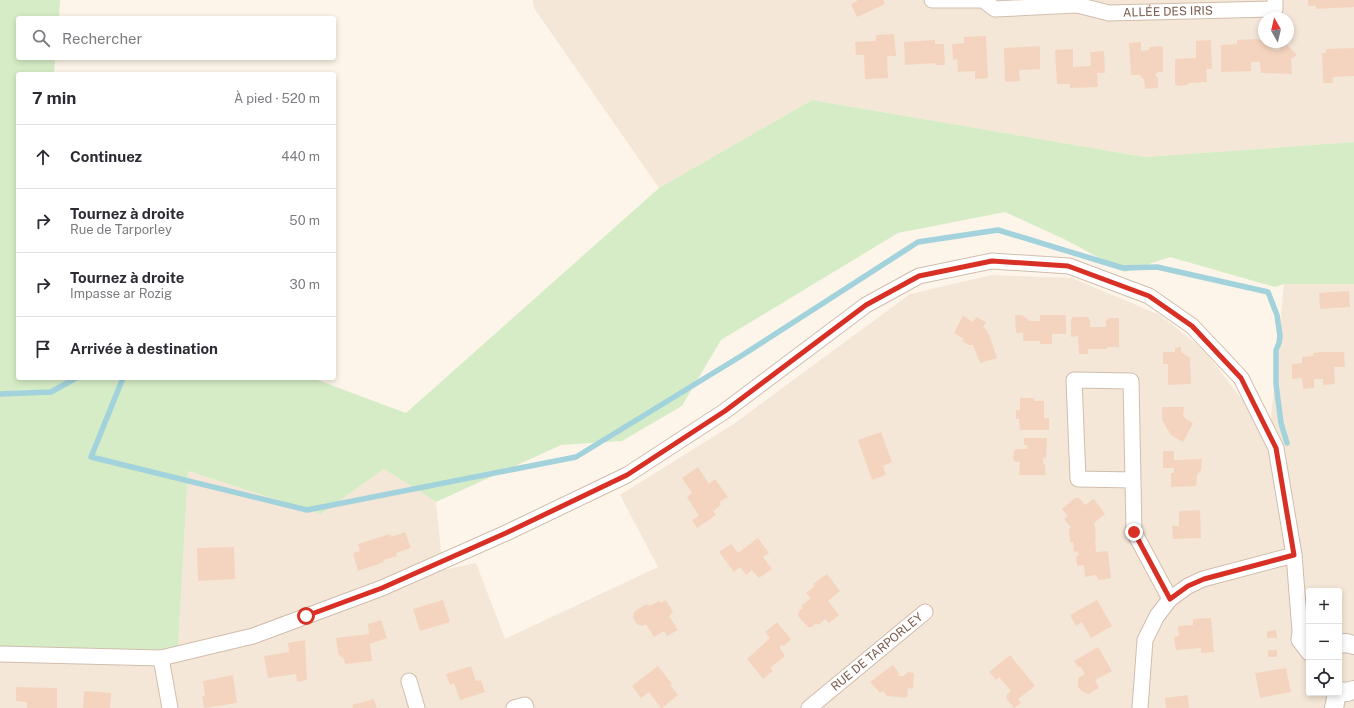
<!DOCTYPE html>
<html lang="fr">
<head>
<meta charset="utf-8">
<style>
	:root { --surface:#fff; --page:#f2f2f3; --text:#2b2b33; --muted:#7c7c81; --line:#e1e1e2 }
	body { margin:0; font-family:"Public Sans",sans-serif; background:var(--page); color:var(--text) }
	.controls { position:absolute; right:12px; bottom:12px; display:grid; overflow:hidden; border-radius:4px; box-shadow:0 2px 6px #0003 }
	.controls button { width:36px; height:36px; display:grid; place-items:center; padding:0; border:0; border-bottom:1px solid var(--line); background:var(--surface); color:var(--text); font:20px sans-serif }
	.compass { position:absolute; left:1258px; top:12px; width:36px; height:36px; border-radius:50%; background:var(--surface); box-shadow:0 2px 6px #0003; rotate:352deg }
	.stop { position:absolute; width:12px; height:12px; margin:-9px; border:3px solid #d93025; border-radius:50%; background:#fff }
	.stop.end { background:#d93025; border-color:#fff; box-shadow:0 1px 4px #0008 }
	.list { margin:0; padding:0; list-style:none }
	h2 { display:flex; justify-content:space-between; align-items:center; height:52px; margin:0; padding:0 16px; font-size:17px }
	h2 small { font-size:13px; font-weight:400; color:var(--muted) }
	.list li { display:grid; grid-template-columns:26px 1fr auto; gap:12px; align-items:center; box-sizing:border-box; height:64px; padding:0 16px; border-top:1px solid var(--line) }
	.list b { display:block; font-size:15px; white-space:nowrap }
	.list p { margin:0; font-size:13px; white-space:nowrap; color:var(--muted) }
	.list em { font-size:13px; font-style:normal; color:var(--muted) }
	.icon { flex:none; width:22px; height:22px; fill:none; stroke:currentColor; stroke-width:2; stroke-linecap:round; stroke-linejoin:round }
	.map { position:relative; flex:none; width:1354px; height:708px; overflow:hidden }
	.search { position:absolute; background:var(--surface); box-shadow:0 2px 6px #0003; left:16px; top:16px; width:320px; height:44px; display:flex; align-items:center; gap:10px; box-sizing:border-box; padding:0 14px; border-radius:4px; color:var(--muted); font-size:15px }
	.panel { position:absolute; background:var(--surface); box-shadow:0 2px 6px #0003; left:16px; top:72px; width:320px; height:308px; border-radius:4px }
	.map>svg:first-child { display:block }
	.residential { fill:#f5e7d7; fill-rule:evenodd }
	.green { fill:#d6ecc6 }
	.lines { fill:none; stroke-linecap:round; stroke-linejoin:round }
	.stream { stroke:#a2d2db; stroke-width:5.5 }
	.building { fill:#f4d4bf }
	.minor-casing { stroke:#d1bdad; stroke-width:17 }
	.tertiary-casing { stroke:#d1bdad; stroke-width:20 }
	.minor { stroke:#fff; stroke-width:15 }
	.tertiary { stroke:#fff; stroke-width:18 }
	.route { stroke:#d93025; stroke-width:5 }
	.labels { text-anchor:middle; stroke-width:3.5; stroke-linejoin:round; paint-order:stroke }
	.street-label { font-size:12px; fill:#7a5b4b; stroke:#fff9f0 }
</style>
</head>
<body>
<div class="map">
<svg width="1354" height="708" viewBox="0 0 1354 708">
	<rect width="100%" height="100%" fill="#fdf5e9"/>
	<!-- residential -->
	<g class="residential">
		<path d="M 533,0 L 1354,0 L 1354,142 L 1145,157 L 812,100 L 659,188 L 534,8 ZM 1264,18 L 1288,18 L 1288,42 L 1264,42 Z"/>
		<path d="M 992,275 L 1072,278 L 1160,315 L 1204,350 L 1251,411 L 1271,418 L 1284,284 L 1354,284 L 1354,708 L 0,708 L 0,656 L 178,649 L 188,471 L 321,514 L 384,469 L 436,502 L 443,570 L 476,563 L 505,639 L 658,567 L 620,495 L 735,423 L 910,294 ZM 1309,591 L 1339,591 L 1339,693 L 1309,693 Z"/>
	</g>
	<!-- green -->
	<path class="green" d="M 0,0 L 60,0 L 59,18 L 18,18 L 18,58 L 55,58 L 54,74 L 18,74 L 18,378 L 312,378 L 406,413 L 659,188 L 812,100 L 1145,157 L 1354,142 L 1354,284 L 1284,284 L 1275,287 L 1170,257 L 1125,272 L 1066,240 L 1005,212 L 898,233 L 721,340 L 682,406 L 622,441 L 561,445 L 436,502 L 384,469 L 321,514 L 188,471 L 178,649 L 0,656 Z"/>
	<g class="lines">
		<!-- stream -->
		<g class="stream">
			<path d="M 123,378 L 91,457 L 307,510 L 576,457 L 741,356 L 918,242 L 998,230 L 1123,268 L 1157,267 L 1268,292 L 1277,315 L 1280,336 L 1279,343 L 1276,350 L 1276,384 L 1281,423 L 1287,443"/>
			<path d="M 0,394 L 51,392 L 76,378"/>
		</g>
	</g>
	<!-- building -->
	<g class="building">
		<path d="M 857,0 L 883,0 L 885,4 L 857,17 L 851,4 L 857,1 Z"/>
		<path d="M 1308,0 L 1354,0 L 1354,7 L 1316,9 L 1316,6 L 1308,6 Z"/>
		<path d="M 894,34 L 896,56 L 887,56 L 888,78 L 865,79 L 864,55 L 856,55 L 855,42 L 876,41 L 876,35 Z"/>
		<path d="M 986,36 L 988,78 L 975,79 L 975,71 L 958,72 L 957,59 L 953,60 L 952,44 L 964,43 L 964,37 Z"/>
		<path d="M 1259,39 L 1259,40 L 1264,40 L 1264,42 L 1273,42 L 1273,50 L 1279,50 L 1285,43 L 1297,55 L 1291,59 L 1292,74 L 1261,73 L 1260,62 L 1251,62 L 1251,71 L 1221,72 L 1221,45 L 1237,44 L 1237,40 Z"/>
		<path d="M 935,40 L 935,44 L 944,44 L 945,65 L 936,65 L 936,63 L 905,65 L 904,42 Z"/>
		<path d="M 1211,40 L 1212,69 L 1206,69 L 1207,82 L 1189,83 L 1187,85 L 1178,86 L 1175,84 L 1175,59 L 1196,58 L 1196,41 Z"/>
		<path d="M 1141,42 L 1141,51 L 1149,50 L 1149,47 L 1163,46 L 1163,72 L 1158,72 L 1155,75 L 1158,78 L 1158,88 L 1145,89 L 1144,80 L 1140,75 L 1131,75 L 1129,43 Z"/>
		<path d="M 1040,46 L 1040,69 L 1019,70 L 1020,81 L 1005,82 L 1004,48 Z"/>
		<path d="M 1354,48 L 1354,76 L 1333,77 L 1333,83 L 1323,83 L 1322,53 L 1326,53 L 1326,49 Z"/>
		<path d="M 1073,49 L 1073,67 L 1091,66 L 1090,52 L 1104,51 L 1105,73 L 1097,73 L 1098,87 L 1070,88 L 1070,84 L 1057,84 L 1055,50 Z"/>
		<path d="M 1349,291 L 1350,307 L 1320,309 L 1319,293 Z"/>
		<path d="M 1015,315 L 1022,315 L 1030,321 L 1040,321 L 1040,315 L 1066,315 L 1066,334 L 1052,334 L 1052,344 L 1040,344 L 1040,341 L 1023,341 L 1023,333 L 1016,333 Z"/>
		<path d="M 963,316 L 973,322 L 976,317 L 986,322 L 983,327 L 986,329 L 988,334 L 989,334 L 997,358 L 980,363 L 973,345 L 969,345 L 962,341 L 964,339 L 954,333 Z"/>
		<path d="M 1073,317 L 1088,317 L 1090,320 L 1090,327 L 1106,327 L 1106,320 L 1109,318 L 1119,318 L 1119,347 L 1107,347 L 1107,349 L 1088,349 L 1088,354 L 1079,354 L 1078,336 L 1071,337 L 1071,320 Z"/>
		<path d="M 1181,347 L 1181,352 L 1190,358 L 1191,384 L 1168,385 L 1168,364 L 1163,364 L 1163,352 L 1175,352 L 1175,348 Z"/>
		<path d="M 1322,352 L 1344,352 L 1345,367 L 1334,367 L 1335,384 L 1323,385 L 1323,379 L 1314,379 L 1314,388 L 1303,389 L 1302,378 L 1292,379 L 1292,364 L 1302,363 L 1302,357 L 1313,356 L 1313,353 Z"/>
		<path d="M 1020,398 L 1034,398 L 1034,401 L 1044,401 L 1044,418 L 1049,418 L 1049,430 L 1020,430 L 1019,419 L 1016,419 L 1016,410 L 1020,410 Z"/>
		<path d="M 1162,407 L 1184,407 L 1183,415 L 1186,419 L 1193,423 L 1183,442 L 1171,435 L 1162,420 Z"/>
		<path d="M 881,432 L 892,462 L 883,466 L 886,475 L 872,480 L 858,440 Z"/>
		<path d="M 1024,438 L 1047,438 L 1046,458 L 1043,458 L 1043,464 L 1045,464 L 1046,475 L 1019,475 L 1020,462 L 1016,462 L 1013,459 L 1014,451 L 1017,449 L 1027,449 L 1027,445 L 1024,445 Z"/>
		<path d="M 1163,451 L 1174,451 L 1174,460 L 1202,459 L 1201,470 L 1197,475 L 1196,486 L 1171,487 L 1171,473 L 1174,473 L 1174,468 L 1163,468 Z"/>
		<path d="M 698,467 L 709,484 L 715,479 L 728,497 L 719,502 L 721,505 L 713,511 L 716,515 L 697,528 L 692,520 L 699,516 L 687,497 L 692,493 L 682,478 Z"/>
		<path d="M 1075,498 L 1079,498 L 1085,505 L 1094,499 L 1105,514 L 1094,523 L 1096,532 L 1095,532 L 1096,539 L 1095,539 L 1096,552 L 1108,551 L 1111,578 L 1099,580 L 1096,575 L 1085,577 L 1084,565 L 1077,566 L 1076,556 L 1079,555 L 1078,551 L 1074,552 L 1073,542 L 1070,542 L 1069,530 L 1071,527 L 1064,519 L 1068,516 L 1062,509 Z"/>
		<path d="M 1200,510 L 1201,538 L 1173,539 L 1172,526 L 1179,526 L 1179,511 Z"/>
		<path d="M 405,532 L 411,548 L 396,553 L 397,556 L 383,560 L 384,562 L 358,571 L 353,553 L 360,551 L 358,544 L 390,534 L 391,537 Z"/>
		<path d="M 758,538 L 769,553 L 763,557 L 772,569 L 759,578 L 752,570 L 746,575 L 740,567 L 734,572 L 719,552 L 731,544 L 738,553 Z"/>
		<path d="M 234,547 L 235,579 L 198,581 L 197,548 Z"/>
		<path d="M 827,574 L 840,591 L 828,601 L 839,615 L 829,623 L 825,619 L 818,625 L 816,623 L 812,627 L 808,627 L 798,616 L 799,611 L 803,608 L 801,606 L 811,598 L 806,593 L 815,586 L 813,584 Z"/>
		<path d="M 443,600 L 450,622 L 420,631 L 413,609 Z"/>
		<path d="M 666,600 L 673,612 L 669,616 L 678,630 L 667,636 L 664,631 L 654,637 L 646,624 L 642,626 L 637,624 L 633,618 L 634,612 L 646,604 L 650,606 L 659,601 L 661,603 Z"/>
		<path d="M 1097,600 L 1112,626 L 1091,638 L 1082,622 L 1076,626 L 1070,615 Z"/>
		<path d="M 1211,618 L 1214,652 L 1201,653 L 1201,648 L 1176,650 L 1174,637 L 1179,636 L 1178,626 L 1193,625 L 1193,619 Z"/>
		<path d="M 381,620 L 387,638 L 370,644 L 372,661 L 345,664 L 344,659 L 338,654 L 336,638 L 369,634 L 368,624 Z"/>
		<path d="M 777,622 L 791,639 L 784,646 L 780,645 L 780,648 L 785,656 L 770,668 L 773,671 L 763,679 L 747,659 L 770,638 L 765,632 Z"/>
		<path d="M 1276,630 L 1277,638 L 1267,638 L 1267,631 Z"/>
		<path d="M 305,640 L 307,680 L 297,682 L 296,674 L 268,678 L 264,656 L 289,652 L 288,643 Z"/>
		<path d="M 1098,647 L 1112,671 L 1095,680 L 1099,688 L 1089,694 L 1083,692 L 1078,687 L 1078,678 L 1085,674 L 1080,666 L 1078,667 L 1074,661 Z"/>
		<rect x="1268" y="650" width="9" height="7"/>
		<path d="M 1010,655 L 1035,686 L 1018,699 L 1021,703 L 1014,708 L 1006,698 L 1007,694 L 1011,691 L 999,677 L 996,680 L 989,672 Z"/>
		<path d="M 893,665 L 899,673 L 898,676 L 903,676 L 908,672 L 914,673 L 913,689 L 908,688 L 907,698 L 887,696 L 883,691 L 880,693 L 870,682 Z"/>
		<path d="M 471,666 L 476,681 L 481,680 L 485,692 L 460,700 L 454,683 L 450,685 L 446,674 Z"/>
		<path d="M 658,666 L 672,684 L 670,685 L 678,695 L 662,708 L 661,708 L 649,692 L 641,698 L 632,686 Z"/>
		<path d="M 1286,668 L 1291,692 L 1260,698 L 1255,673 Z"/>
		<path d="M 233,675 L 237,703 L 204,708 L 202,696 L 205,696 L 203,681 Z"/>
		<path d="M 16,687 L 57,688 L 57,708 L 27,708 L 27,702 L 16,701 Z"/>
		<path d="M 84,691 L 111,693 L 110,708 L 83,708 Z"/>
		<path d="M 1188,695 L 1189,708 L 1166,708 L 1165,698 Z"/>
		<path d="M 374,699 L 377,708 L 353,708 L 352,705 Z"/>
	</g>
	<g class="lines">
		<defs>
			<g id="minor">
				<path id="s1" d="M 932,0 L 983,0 L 995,9 L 1077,5 L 1109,13 L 1275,9 L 1275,0"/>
				<path d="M 1133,480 L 1078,479 L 1074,380 L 1131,381 L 1134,532 L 1170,599"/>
				<path d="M 0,654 L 161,658 L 253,636 L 382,588 L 506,533 L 627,475 L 725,411 L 866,305 L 919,276 L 992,261 L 1069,266 L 1149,296 L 1192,326 L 1241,378 L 1276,448 L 1294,555 L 1300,631 L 1299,640 L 1309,653"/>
				<path d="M 161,658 L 170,708"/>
				<path d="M 409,681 L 417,708"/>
				<path d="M 514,708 L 525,705 L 526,708"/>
				<path id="s2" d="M 809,708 L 925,612"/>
				<path d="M 1140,708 L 1145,640 L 1157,616 L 1170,599 L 1188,586 L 1203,579 L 1294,555"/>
			</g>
			<g id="tertiary">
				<path d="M 1339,644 L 1346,643 L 1354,645"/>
				<path d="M 1339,691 L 1347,692 L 1354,690"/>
				<path d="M 1334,708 L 1337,693"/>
			</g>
		</defs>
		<!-- minor casing -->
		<use href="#minor" class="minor-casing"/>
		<!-- tertiary casing -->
		<use href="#tertiary" class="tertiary-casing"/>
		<!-- minor -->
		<use href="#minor" class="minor"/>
		<!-- tertiary -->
		<use href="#tertiary" class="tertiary"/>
	</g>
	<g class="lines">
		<!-- route -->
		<path class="route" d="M 306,616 L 382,588 L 506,533 L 627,475 L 725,411 L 866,305 L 919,276 L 992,261 L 1068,266 L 1149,296 L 1192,326 L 1241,378 L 1276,448 L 1294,555 L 1204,579 L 1188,586 L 1170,599 L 1134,532"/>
	</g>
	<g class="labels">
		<!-- street labels -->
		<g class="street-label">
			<text dy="4" stroke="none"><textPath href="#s1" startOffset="240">ALLÉE DES IRIS</textPath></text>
			<text dy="4" stroke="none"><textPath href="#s2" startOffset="88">RUE DE TARPORLEY</textPath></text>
		</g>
	</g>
</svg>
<div class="controls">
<button>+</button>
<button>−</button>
<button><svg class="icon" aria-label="locate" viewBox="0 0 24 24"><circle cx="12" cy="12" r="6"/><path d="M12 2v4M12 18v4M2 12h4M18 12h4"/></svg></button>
</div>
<svg class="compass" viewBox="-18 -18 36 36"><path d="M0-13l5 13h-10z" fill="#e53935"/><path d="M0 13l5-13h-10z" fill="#7c7c81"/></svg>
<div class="stop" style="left:306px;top:616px"></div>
<div class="stop end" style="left:1134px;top:532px"></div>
<div class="search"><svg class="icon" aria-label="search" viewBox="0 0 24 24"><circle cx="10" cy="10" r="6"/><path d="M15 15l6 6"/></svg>Rechercher</div>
<section class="panel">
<h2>7 min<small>À pied · 520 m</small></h2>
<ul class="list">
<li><svg class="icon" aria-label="ahead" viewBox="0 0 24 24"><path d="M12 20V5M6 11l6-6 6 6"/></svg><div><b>Continuez</b></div><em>440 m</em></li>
<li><svg class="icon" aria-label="right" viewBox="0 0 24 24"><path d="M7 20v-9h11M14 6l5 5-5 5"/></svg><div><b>Tournez à droite</b><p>Rue de Tarporley</p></div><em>50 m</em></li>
<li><svg class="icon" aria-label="right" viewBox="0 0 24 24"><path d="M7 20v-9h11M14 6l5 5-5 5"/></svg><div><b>Tournez à droite</b><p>Impasse ar Rozig</p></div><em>30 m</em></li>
<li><svg class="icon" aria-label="arrive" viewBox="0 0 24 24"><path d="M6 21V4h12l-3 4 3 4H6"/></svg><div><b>Arrivée à destination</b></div></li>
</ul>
</section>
</div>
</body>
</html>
